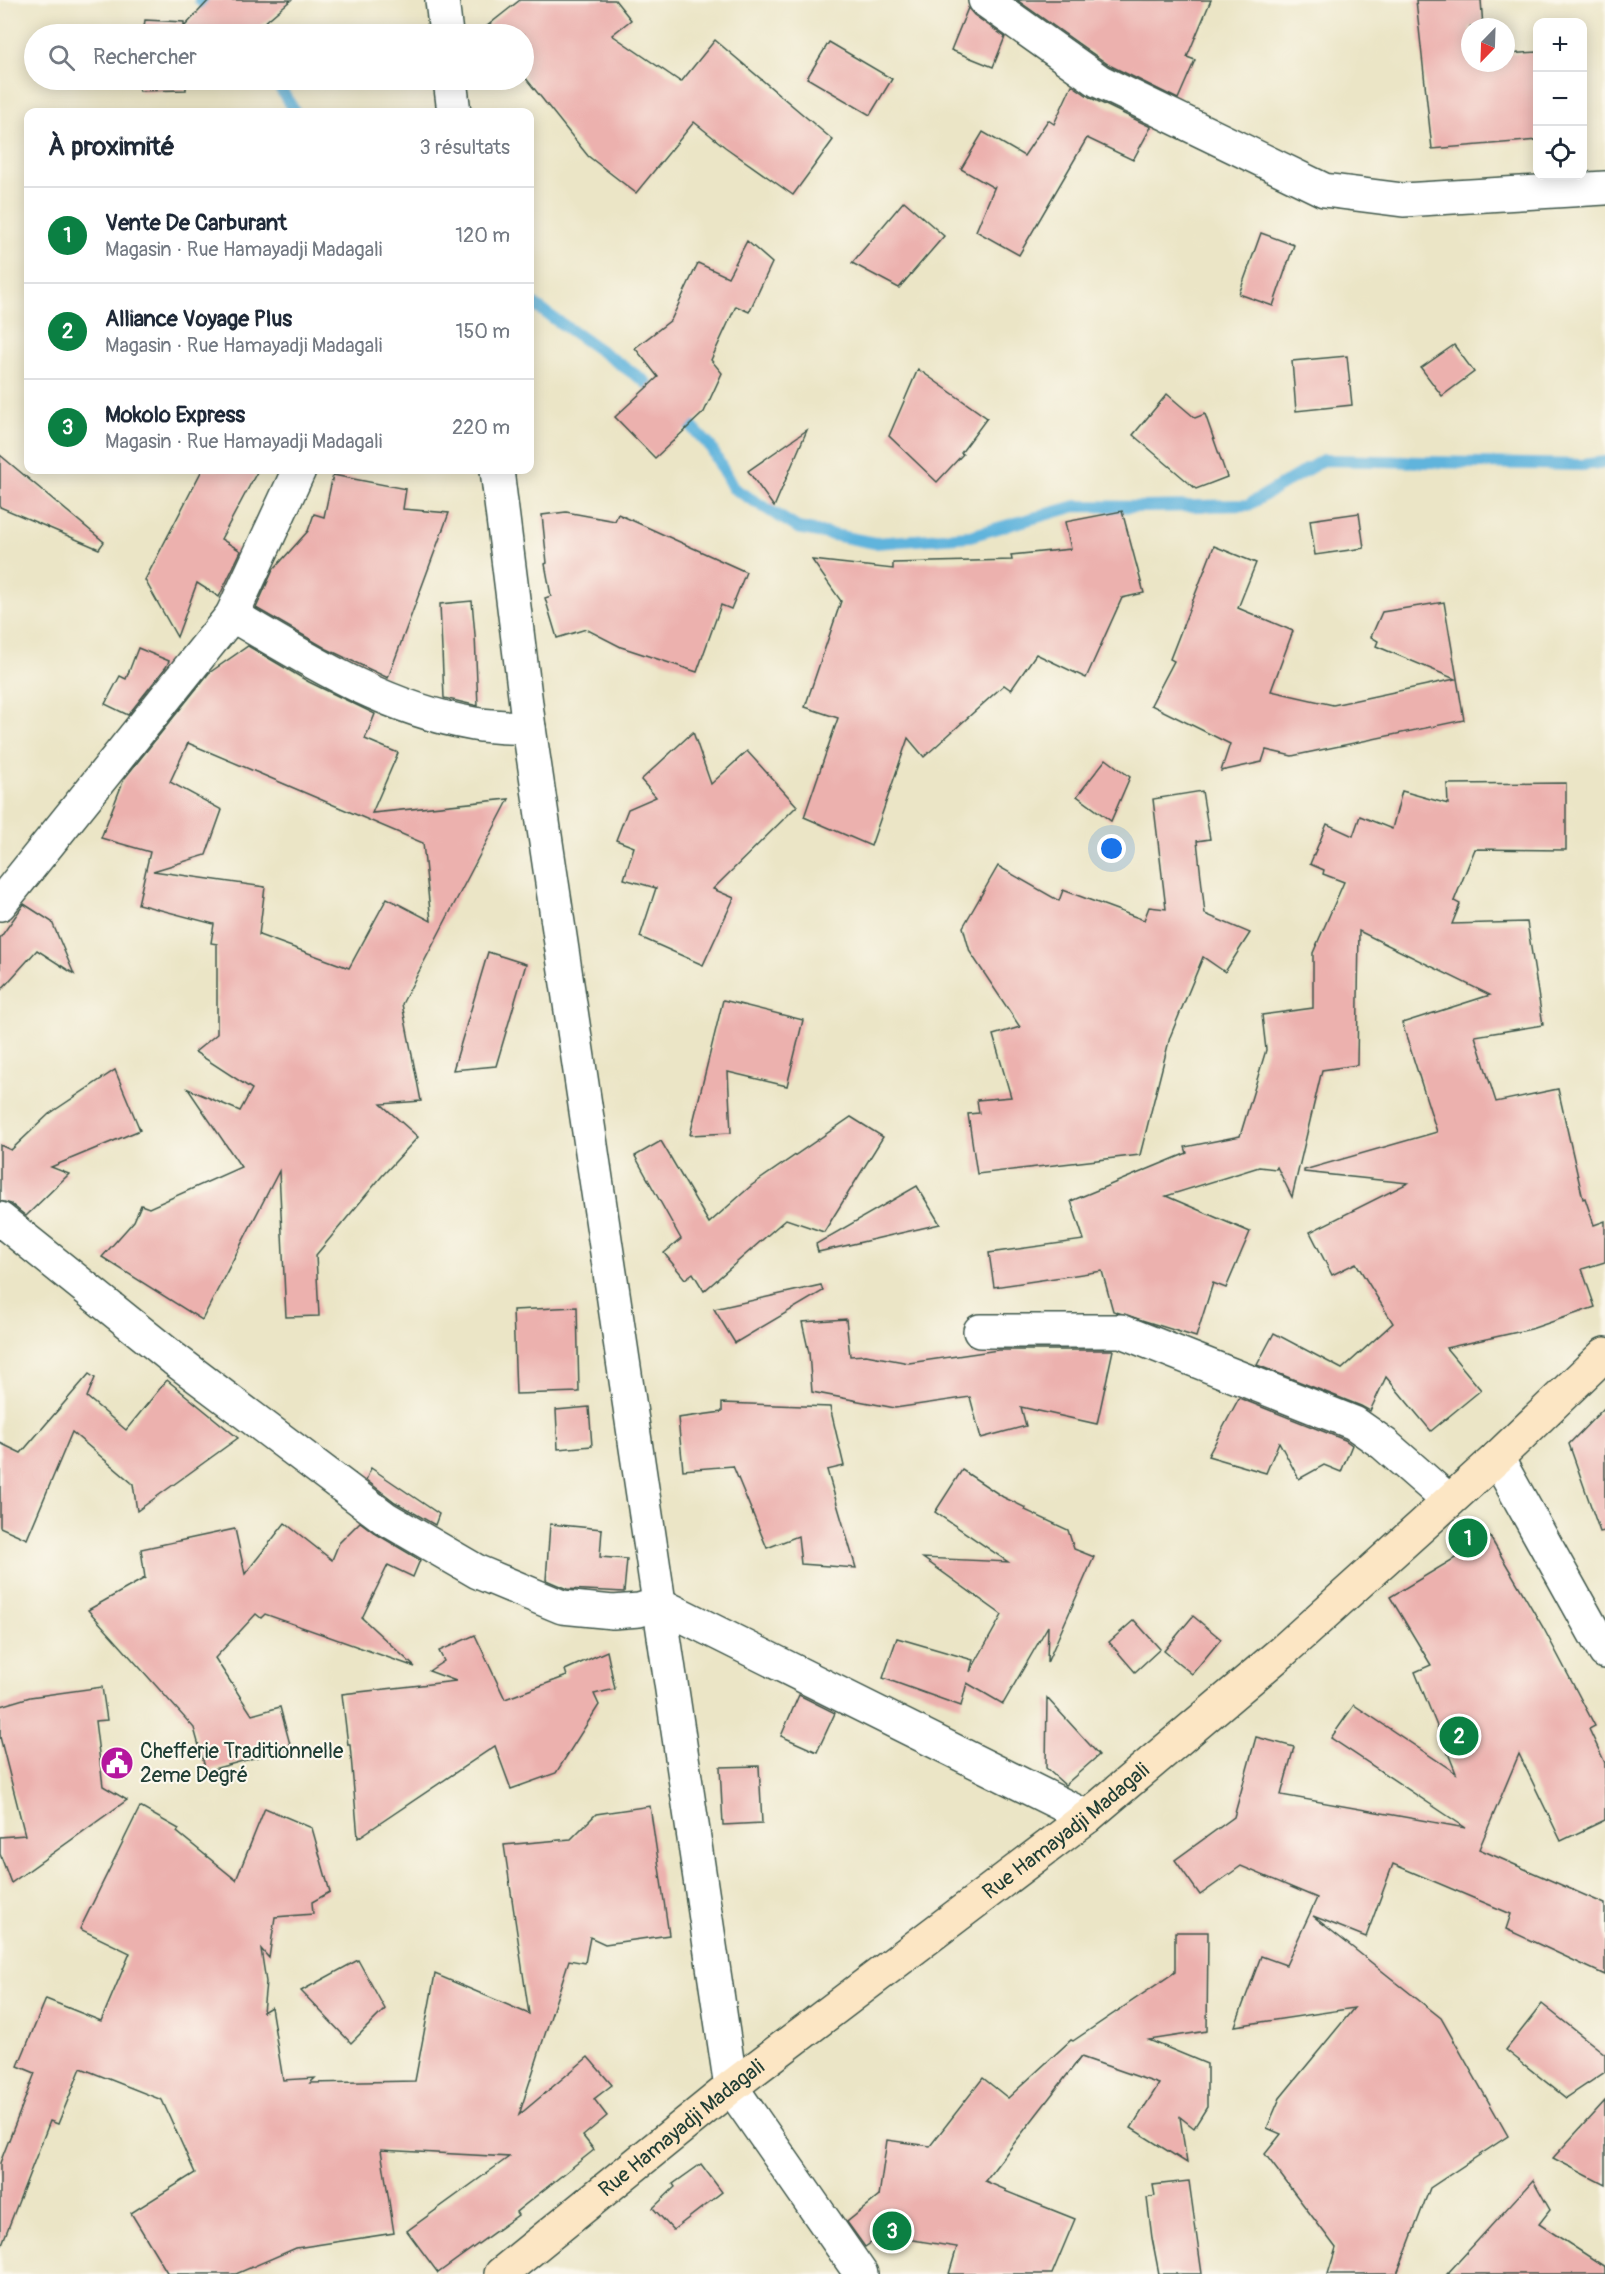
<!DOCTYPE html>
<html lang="fr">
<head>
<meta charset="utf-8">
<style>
	:root { --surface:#fff; --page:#f2f2f3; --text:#1f2937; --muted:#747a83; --line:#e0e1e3; --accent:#0b8043 }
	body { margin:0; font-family:Pangolin,sans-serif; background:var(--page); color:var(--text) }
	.controls { position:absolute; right:18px; top:18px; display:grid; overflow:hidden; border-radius:12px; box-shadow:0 3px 15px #0003 }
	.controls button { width:54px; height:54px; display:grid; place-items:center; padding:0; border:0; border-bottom:2px solid var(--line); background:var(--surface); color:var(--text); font:30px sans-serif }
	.compass { position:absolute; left:1461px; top:18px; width:54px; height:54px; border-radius:50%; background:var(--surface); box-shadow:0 3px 15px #0003; rotate:203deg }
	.you { position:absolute; left:1112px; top:849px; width:21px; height:21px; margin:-15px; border:4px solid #fff; border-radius:50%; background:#1a73e8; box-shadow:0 0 0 9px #1a73e833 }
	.badge { display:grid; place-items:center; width:39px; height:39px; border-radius:50%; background:var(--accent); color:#fff; font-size:20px; font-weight:700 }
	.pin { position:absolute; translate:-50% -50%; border:3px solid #fff; box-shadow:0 2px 6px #0006 }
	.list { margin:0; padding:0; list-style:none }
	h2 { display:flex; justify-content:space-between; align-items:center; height:78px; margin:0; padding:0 24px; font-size:26px }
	h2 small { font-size:20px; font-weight:400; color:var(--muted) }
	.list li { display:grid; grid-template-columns:39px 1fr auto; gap:18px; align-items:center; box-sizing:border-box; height:96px; padding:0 24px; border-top:2px solid var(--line) }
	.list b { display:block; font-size:22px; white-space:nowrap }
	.list p { margin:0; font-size:20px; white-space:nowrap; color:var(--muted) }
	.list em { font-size:20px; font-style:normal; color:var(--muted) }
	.icon { flex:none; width:33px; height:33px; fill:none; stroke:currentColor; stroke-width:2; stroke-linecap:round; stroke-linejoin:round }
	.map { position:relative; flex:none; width:1605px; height:2274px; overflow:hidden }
	.search { position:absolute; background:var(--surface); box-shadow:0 3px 15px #0003; left:24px; top:24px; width:510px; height:66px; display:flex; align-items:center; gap:15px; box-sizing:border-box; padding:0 21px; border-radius:33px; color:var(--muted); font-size:22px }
	.panel { position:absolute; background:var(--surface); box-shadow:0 3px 15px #0003; left:24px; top:108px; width:510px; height:366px; border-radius:12px }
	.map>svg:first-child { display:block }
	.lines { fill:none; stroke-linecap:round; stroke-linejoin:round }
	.stream { stroke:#61b4dc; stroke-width:12 }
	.building { fill:#ecb1ae; fill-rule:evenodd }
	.street-casing { stroke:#3e564a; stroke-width:36 }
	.secondary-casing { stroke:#3e564a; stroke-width:36 }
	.street { stroke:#fff; stroke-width:33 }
	.secondary { stroke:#fce6c4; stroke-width:33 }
	.labels { text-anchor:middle; stroke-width:4.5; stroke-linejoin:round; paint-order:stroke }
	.poi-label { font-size:21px; fill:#1f3d34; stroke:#fbf7ec; text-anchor:start }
	.street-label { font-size:21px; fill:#1f3d34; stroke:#fbf7ec }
</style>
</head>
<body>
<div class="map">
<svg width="1605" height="2274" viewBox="0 0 1605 2274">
	<rect width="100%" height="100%" fill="#fbf7ec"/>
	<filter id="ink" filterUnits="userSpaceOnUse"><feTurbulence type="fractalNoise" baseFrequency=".0167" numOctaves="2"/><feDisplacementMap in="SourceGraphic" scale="12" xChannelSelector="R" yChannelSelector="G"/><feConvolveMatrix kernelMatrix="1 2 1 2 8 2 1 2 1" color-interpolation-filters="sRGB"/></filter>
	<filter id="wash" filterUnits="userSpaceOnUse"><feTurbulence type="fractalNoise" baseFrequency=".008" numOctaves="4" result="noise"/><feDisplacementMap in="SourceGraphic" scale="24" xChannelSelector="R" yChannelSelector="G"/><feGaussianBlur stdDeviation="1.35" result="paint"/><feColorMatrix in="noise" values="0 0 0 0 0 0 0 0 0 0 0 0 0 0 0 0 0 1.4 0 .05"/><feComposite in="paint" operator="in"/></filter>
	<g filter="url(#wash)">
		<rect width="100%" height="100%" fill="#ebe5c6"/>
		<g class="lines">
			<!-- stream -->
			<g class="stream">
				<path d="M 200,0 L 237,34"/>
				<path d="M 275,80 L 295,112"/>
				<path d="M 530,302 L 643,380 L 660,396"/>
				<path d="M 679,414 L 710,446 L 733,488 L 798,528 L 875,543 L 970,536 L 1076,506 L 1147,507 L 1248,505 L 1323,460 L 1582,465 L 1605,462"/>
			</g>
		</g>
		<g id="blocks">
			<!-- building -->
			<g class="building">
				<path d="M 209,0 L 291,0 L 251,34 L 143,34 L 145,20 L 184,22 L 184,27 Z"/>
				<path d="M 520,0 L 615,0 L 631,20 L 612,35 L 681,82 L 715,40 L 833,140 L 793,195 L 725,147 L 694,122 L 636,193 L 588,156 L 524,76 L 524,34 L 477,34 Z"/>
				<path d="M 1017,0 L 1211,0 L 1187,57 L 1195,60 L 1178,99 L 1109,65 Z"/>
				<path d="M 1416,0 L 1481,0 L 1483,27 L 1470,27 L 1470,63 L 1506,63 L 1506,54 L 1538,52 L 1538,140 L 1432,149 Z"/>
				<path d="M 968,8 L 974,15 L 1005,37 L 993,67 L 951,50 Z"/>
				<path d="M 829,42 L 892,79 L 870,115 L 807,78 Z"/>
				<path d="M 140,80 L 186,80 L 186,90 L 139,91 Z"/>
				<path d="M 1072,85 L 1091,98 L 1151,127 L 1133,160 L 1087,138 L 1019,255 L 976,231 L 995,186 L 994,188 L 961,169 L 983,132 L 1024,156 L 1048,120 L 1054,124 Z"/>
				<path d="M 904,201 L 944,236 L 899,288 L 852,263 Z"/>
				<path d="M 1261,233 L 1294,245 L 1273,306 L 1239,294 Z"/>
				<path d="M 747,241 L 772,263 L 749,312 L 736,306 L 711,360 L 722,373 L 704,412 L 655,458 L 615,417 L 658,377 L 635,348 L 671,320 L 698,263 L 728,277 Z"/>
				<path d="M 1454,345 L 1474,372 L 1442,396 L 1421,368 Z"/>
				<path d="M 1347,356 L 1352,405 L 1296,411 L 1292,361 Z"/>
				<path d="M 918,369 L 987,418 L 961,453 L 963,454 L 937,482 L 889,436 Z"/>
				<path d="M 1167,394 L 1195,418 L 1205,414 L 1227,477 L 1196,489 L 1133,435 Z"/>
				<path d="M 807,430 L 774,507 L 748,471 Z"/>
				<path d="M 0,455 L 104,542 L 99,549 L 0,507 Z"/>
				<path d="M 202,470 L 258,470 L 221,539 L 241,551 L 219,597 L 197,583 L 177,637 L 145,580 Z"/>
				<path d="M 333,475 L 406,489 L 403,509 L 449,513 L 388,678 L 327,649 L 256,608 L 273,570 L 308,531 L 314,514 L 324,517 Z"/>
				<path d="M 1122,511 L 1144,593 L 1122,598 L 1086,678 L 1036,654 L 1011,690 L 1004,685 L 924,757 L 908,738 L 871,846 L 804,817 L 838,718 L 805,707 L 841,601 L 812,560 L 893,569 L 893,563 L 1012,560 L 1011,555 L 1071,549 L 1065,522 Z"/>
				<path d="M 566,512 L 615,521 L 618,514 L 746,572 L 731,609 L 721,605 L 697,672 L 621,647 L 586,629 L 557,638 L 545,598 L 551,596 L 545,564 L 547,563 L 542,515 Z"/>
				<path d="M 1359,513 L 1364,548 L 1315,555 L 1310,520 Z"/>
				<path d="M 1214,546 L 1256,563 L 1238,608 L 1293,631 L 1271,691 L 1333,705 L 1455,679 L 1376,646 L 1378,641 L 1371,637 L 1382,612 L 1444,602 L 1464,720 L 1292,756 L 1266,750 L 1262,762 L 1221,771 L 1230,744 L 1151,705 L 1174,661 L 1170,659 Z"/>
				<path d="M 472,601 L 475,635 L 478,706 L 444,698 L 440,604 Z"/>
				<path d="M 248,646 L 309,682 L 375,714 L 365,739 L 398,753 L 372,813 L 509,799 L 402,1004 L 421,1101 L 381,1104 L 418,1137 L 382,1176 L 316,1255 L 319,1316 L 286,1317 L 279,1171 L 202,1320 L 102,1257 L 134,1221 L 141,1205 L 149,1208 L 241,1167 L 188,1089 L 240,1111 L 252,1089 L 195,1052 L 217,1034 L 217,944 L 211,943 L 214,924 L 138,904 L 150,852 L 101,838 L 124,779 L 209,673 ZM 188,743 L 423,843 L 431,921 L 387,898 L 349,968 L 259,935 L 265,887 L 153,871 L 206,855 L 222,810 L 170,782 Z"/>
				<path d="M 138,648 L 169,661 L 166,667 L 128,715 L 105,704 L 120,676 L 126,679 Z"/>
				<path d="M 693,732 L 711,784 L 747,751 L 797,806 L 713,889 L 734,898 L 703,965 L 640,937 L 656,888 L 624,879 L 634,847 L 616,840 L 628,809 L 656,797 L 641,780 Z"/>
				<path d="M 1106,759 L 1130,777 L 1111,821 L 1077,796 Z"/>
				<path d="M 1566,783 L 1566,850 L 1475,849 L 1454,901 L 1460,904 L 1452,924 L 1527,922 L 1543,1025 L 1475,1036 L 1496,1102 L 1558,1089 L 1583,1199 L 1585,1198 L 1594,1225 L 1605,1221 L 1605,1262 L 1582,1269 L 1595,1307 L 1531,1329 L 1446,1348 L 1481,1390 L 1431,1431 L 1386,1377 L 1370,1411 L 1361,1406 L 1257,1365 L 1274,1333 L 1342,1369 L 1393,1323 L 1356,1263 L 1332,1275 L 1310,1232 L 1408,1183 L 1304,1172 L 1304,1170 L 1437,1132 L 1402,1023 L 1490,995 L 1359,931 L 1357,1065 L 1322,1070 L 1292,1197 L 1277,1167 L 1276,1169 L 1259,1167 L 1166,1196 L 1250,1232 L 1226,1288 L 1213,1283 L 1196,1337 L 1113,1311 L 1102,1271 L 994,1287 L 989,1253 L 1084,1240 L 1071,1201 L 1187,1153 L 1185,1147 L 1240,1136 L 1266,1050 L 1262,1015 L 1313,1008 L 1313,953 L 1344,882 L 1323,874 L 1324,870 L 1310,864 L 1327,824 L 1353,836 L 1360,816 L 1392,829 L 1402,791 L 1448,804 L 1447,784 Z"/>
				<path d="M 1202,791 L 1210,839 L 1197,841 L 1205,914 L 1250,933 L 1225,972 L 1203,957 L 1170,1037 L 1140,1155 L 977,1174 L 968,1114 L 979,1113 L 977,1100 L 1011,1097 L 993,1035 L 1020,1027 L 970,952 L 963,927 L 998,866 L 1059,901 L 1063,890 L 1144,920 L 1149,907 L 1166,909 L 1153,799 Z"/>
				<path d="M 24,904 L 52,922 L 74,974 L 37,950 L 0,991 L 0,938 Z"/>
				<path d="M 488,952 L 526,964 L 496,1066 L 453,1070 Z"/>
				<path d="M 723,1000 L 803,1020 L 787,1086 L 728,1072 L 731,1133 L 690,1135 Z"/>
				<path d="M 115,1070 L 140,1130 L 51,1167 L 69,1174 L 26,1216 L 11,1204 L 0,1201 L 0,1145 L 11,1150 L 49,1114 Z"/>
				<path d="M 851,1117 L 883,1137 L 824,1232 L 786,1219 L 704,1291 L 693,1273 L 685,1279 L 664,1253 L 681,1239 L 635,1156 L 661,1141 L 709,1223 L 752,1185 Z"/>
				<path d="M 917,1186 L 940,1224 L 818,1252 L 816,1244 Z"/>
				<path d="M 821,1285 L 823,1291 L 735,1343 L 714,1309 Z"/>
				<path d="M 577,1307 L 579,1392 L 516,1394 L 513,1310 Z"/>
				<path d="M 846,1319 L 850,1356 L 866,1355 L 909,1363 L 998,1350 L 1113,1350 L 1097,1424 L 1021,1407 L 1026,1426 L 981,1438 L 970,1397 L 895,1408 L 812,1392 L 809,1353 L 802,1322 Z"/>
				<path d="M 89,1374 L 95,1378 L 87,1397 L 126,1430 L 167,1380 L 238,1438 L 137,1511 L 133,1484 L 72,1432 L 27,1539 L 0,1527 L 0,1443 L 21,1453 Z"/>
				<path d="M 1239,1398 L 1345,1440 L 1352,1445 L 1341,1472 L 1324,1465 L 1299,1479 L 1279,1442 L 1266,1473 L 1208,1456 Z"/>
				<path d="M 722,1403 L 830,1407 L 844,1466 L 827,1470 L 856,1568 L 801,1564 L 798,1536 L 767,1548 L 733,1466 L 683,1470 L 678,1418 L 722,1412 Z"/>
				<path d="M 589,1407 L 592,1446 L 558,1449 L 556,1410 Z"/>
				<path d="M 1605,1407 L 1605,1531 L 1600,1532 L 1569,1444 Z"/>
				<path d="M 371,1468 L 439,1514 L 435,1525 L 395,1502 L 366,1480 Z"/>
				<path d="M 962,1470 L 1003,1497 L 1026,1508 L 1025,1510 L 1068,1530 L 1074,1549 L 1094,1557 L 1047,1663 L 1048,1626 L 1003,1704 L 967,1683 L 961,1706 L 883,1678 L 897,1638 L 973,1660 L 970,1672 L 1002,1615 L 923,1558 L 1008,1562 L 935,1512 Z"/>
				<path d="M 360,1522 L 376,1534 L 420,1560 L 413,1577 L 388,1565 L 362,1618 L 415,1667 L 265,1614 L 261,1618 L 256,1614 L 215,1658 L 252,1715 L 280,1707 L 291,1748 L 206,1771 L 194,1728 L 88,1610 L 145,1578 L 141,1549 L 235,1529 L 245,1574 L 285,1523 L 332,1560 L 339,1543 Z"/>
				<path d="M 550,1524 L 602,1529 L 600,1557 L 627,1559 L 624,1592 L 567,1589 L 546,1580 Z"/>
				<path d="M 1490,1537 L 1544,1629 L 1595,1726 L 1589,1729 L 1605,1763 L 1605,1820 L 1561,1841 L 1519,1754 L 1479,1849 L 1605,1904 L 1605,1975 L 1506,1929 L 1511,1914 L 1393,1864 L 1366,1937 L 1313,1916 L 1441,2018 L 1508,2136 L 1430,2188 L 1397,2274 L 1328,2274 L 1336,2248 L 1265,2154 L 1281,2134 L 1267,2128 L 1280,2098 L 1354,2008 L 1235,2026 L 1261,1956 L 1286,1965 L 1317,1898 L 1241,1866 L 1200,1895 L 1175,1860 L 1234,1817 L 1256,1737 L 1294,1747 L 1281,1795 L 1466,1828 L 1331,1738 L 1354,1705 L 1456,1773 L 1415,1672 L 1431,1665 L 1390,1597 Z"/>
				<path d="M 1193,1616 L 1221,1639 L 1192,1674 L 1164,1651 Z"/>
				<path d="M 1134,1620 L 1160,1649 L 1135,1672 L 1109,1642 Z"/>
				<path d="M 475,1635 L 505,1699 L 567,1676 L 565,1670 L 607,1651 L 615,1689 L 594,1694 L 599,1705 L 556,1773 L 511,1789 L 495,1746 L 358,1838 L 350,1745 L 348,1745 L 342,1694 L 456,1681 L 429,1671 L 444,1661 L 439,1651 Z"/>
				<path d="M 102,1687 L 107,1720 L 95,1721 L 103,1786 L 127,1800 L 11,1883 L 0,1854 L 0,1837 L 25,1835 L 0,1737 L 0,1706 L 30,1697 Z"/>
				<path d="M 799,1695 L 835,1713 L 817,1752 L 781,1736 Z"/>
				<path d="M 1047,1698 L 1099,1755 L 1065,1785 L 1046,1768 Z"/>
				<path d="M 759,1766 L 762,1823 L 723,1825 L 720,1767 Z"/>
				<path d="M 650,1806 L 669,1935 L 605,1944 L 590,1937 L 585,1963 L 569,1960 L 519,2115 L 588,2057 L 612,2085 L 594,2099 L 607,2116 L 583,2136 L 594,2150 L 516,2212 L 518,2215 L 438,2273 L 407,2231 L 509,2157 L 381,2150 L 394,2233 L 296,2248 L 236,2274 L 168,2274 L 131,2213 L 195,2173 L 162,2100 L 81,2068 L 58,2124 L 50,2121 L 2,2244 L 0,2243 L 0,2163 L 35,2073 L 18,2066 L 46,1999 L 101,2021 L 130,1953 L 80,1929 L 140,1807 L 179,1829 L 177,1832 L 236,1880 L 265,1808 L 312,1828 L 330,1892 L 312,1902 L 313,1914 L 275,1917 L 269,1958 L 261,1949 L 266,1982 L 263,2012 L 271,2007 L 283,2080 L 315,2078 L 310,2083 L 415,2081 L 435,1974 L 529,2014 L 504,1845 L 571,1839 L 596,1814 Z"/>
				<path d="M 1175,1932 L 1208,1932 L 1207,2031 L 1149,2040 L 1207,2064 L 1207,2107 L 1194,2128 L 1180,2117 L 1187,2163 L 1131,2128 L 1159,2084 L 1081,2057 L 985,2181 L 1006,2190 L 1005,2191 L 1075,2219 L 1052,2274 L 949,2274 L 957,2247 L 882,2235 L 865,2247 L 847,2222 L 879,2196 L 887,2140 L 930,2146 L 983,2078 L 1008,2098 L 1071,2040 L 1073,2041 L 1175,1972 Z"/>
				<path d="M 358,1960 L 385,2009 L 351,2043 L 301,1991 Z"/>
				<path d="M 1542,2004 L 1605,2054 L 1605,2072 L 1566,2098 L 1506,2050 Z"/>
				<path d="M 1605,2101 L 1605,2185 L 1553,2158 Z"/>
				<path d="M 701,2164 L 722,2192 L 673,2230 L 653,2208 L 675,2187 L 673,2184 Z"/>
				<path d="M 1533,2180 L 1550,2210 L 1539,2224 L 1605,2267 L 1605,2274 L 1447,2274 Z"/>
				<path d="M 1189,2181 L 1202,2274 L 1159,2274 L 1152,2238 L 1147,2198 L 1155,2196 L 1153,2185 Z"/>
			</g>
		</g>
	</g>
	<g filter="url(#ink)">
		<use href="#blocks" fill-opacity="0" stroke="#3e564a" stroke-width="1.5"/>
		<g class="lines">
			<defs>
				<g id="street">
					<path d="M 442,0 L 446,34"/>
					<path d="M 985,0 L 1099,81 L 1324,190 L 1403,200 L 1605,188"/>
					<path d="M 450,80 L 454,112"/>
					<path d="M 497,470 L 529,728 L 731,2087 L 861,2274"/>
					<path d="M 232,615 C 308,660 385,709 474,724 C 492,727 511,727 529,728"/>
					<path d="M 0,904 L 232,615 L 299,470"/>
					<path d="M 0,1219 L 174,1359 L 385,1518 L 478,1572 L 562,1607 L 613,1612 L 639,1610 L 659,1604 L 1087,1817"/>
					<path d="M 980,1331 L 1121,1331 L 1354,1423 L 1384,1444 L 1449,1501"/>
					<path d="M 1497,1458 L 1605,1652"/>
				</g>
				<g id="secondary">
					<path id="s1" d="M 501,2274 L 731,2087 L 1087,1817 L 1283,1651 L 1497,1458 L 1605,1354"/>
				</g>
			</defs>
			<!-- street casing -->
			<use href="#street" class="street-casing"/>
			<!-- secondary casing -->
			<use href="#secondary" class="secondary-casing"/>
			<!-- street -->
			<use href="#street" class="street"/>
			<!-- secondary -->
			<use href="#secondary" class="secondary"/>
		</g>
	</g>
	<!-- icons -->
	<defs>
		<symbol id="civic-disc" viewBox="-11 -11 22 22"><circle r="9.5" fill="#b5179e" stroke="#fbf7ec"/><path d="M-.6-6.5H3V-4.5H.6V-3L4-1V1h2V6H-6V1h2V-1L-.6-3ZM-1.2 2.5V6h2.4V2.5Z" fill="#fff"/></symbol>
	</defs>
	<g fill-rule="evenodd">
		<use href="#civic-disc" x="98" y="1744" width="38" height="38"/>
	</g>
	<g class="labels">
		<!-- poi labels -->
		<g class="poi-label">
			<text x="140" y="1758">Chefferie Traditionnelle<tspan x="140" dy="24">2eme Degré</tspan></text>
		</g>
		<!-- street labels -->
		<g class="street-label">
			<text dy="7" stroke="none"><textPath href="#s1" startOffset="718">Rue Hamayadji Madagali</textPath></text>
			<text dy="7" stroke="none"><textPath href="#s1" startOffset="232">Rue Hamayadji Madagali</textPath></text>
		</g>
	</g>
</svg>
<div class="controls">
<button>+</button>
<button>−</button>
<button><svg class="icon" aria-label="locate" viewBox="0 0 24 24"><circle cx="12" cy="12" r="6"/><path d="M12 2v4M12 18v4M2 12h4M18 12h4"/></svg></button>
</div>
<svg class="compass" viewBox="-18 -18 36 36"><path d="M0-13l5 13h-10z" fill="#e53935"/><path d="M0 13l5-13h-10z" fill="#747a83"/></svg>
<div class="you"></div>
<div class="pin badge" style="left:1468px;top:1538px">1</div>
<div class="pin badge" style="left:1459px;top:1736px">2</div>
<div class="pin badge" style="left:892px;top:2231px">3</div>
<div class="search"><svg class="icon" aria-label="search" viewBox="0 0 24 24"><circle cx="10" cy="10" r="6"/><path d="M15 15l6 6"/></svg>Rechercher</div>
<section class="panel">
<h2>À proximité<small>3 résultats</small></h2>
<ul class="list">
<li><span class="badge">1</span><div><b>Vente De Carburant</b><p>Magasin · Rue Hamayadji Madagali</p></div><em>120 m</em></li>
<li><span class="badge">2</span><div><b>Alliance Voyage Plus</b><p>Magasin · Rue Hamayadji Madagali</p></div><em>150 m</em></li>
<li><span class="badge">3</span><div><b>Mokolo Express</b><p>Magasin · Rue Hamayadji Madagali</p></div><em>220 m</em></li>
</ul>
</section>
</div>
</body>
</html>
